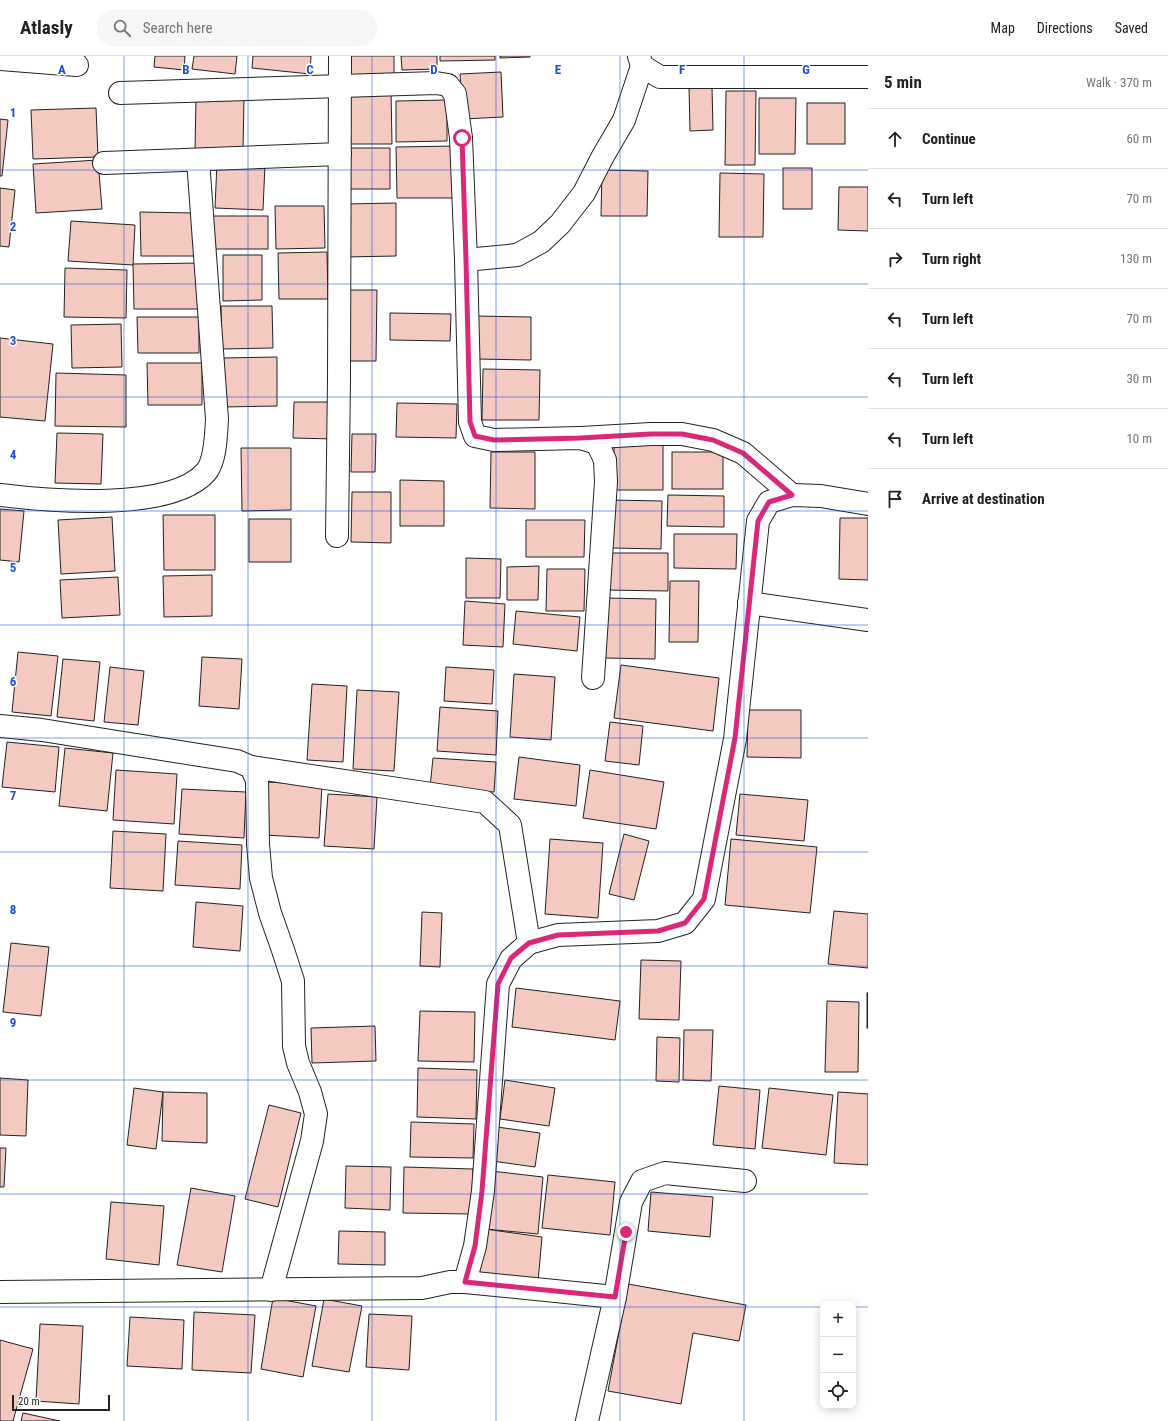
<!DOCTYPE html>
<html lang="en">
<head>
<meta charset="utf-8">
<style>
	:root { --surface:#fff; --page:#f6f6f6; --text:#202124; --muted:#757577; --line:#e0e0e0 }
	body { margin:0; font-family:"Roboto Condensed",sans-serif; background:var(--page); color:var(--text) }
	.controls { position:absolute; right:12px; bottom:12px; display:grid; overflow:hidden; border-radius:8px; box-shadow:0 2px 10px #0003 }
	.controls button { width:36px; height:36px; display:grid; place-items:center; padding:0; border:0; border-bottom:1px solid var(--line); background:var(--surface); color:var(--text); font:20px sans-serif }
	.scale { position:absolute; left:12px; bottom:10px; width:98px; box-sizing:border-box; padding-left:4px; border:2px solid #222; border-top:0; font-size:11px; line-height:14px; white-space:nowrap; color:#222; -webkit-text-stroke:3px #fff; paint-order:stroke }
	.stop { position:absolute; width:12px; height:12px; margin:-9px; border:3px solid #db2777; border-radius:50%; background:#fff }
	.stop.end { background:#db2777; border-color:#fff; box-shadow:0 1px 4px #0008 }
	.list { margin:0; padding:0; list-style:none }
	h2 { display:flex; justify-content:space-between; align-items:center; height:52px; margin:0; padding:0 16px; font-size:17px }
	h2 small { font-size:13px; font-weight:400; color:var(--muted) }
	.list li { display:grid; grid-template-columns:26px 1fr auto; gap:12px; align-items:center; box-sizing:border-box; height:60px; padding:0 16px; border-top:1px solid var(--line) }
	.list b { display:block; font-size:15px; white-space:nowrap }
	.list em { font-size:13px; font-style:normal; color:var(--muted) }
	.icon { flex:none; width:22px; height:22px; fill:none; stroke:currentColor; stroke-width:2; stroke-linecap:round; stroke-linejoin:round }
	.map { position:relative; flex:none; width:868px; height:1365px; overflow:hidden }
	header { display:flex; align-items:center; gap:24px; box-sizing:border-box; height:56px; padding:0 20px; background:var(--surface); border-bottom:1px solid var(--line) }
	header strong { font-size:19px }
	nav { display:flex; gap:22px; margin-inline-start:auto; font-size:14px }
	.search { width:280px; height:36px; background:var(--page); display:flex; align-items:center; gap:10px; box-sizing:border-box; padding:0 14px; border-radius:16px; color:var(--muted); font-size:15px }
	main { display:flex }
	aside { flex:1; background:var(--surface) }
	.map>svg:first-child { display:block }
	.building { fill:#f3c9c0; stroke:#222 }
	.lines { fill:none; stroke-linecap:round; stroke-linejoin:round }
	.minor-casing { stroke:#222; stroke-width:24 }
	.minor { stroke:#fff; stroke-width:22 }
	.route { stroke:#db2777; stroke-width:5 }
	.grid { fill:none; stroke:#1d4ed8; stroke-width:1; stroke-opacity:0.55 }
	.grid-label { font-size:13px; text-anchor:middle; font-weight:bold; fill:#1d4ed8; stroke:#fff; stroke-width:3; stroke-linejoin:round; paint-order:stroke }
</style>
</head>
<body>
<header>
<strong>Atlasly</strong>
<div class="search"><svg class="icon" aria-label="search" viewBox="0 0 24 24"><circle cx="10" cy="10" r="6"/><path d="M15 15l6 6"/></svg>Search here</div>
<nav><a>Map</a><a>Directions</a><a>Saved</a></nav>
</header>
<main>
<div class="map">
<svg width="868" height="1365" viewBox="0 0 868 1365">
	<rect width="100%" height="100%" fill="#fff"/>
	<!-- building -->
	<g class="building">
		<path d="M 155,0 L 185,0 L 184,14 L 154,11 Z"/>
		<path d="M 194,0 L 237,0 L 235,18 L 192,13 Z"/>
		<path d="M 253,0 L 311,0 L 310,18 L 252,12 Z"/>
		<path d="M 345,0 L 394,0 L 394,20 L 345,21 Z"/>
		<path d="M 401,0 L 437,0 L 437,13 L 402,14 Z"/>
		<path d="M 440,0 L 495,0 L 495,4 L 440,5 Z"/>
		<path d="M 500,0 L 530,0 L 530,1 L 500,2 Z"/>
		<path d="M 501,16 L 503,61 L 463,63 L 460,18 Z"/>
		<path d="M 689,31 L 712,31 L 713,74 L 690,75 Z"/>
		<path d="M 391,35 L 392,88 L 344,88 L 346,37 Z"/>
		<path d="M 726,35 L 756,35 L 755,109 L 725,109 Z"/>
		<path d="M 196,42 L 244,42 L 243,94 L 195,93 Z"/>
		<path d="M 759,42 L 796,42 L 795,98 L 759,98 Z"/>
		<path d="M 447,44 L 447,85 L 396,86 L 396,45 Z"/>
		<rect x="807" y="47" width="38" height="41"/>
		<path d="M 96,52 L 98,101 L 33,103 L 31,54 Z"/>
		<path d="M 0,63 L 8,64 L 2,120 L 0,120 Z"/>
		<path d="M 455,90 L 456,142 L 397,142 L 396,91 Z"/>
		<path d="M 343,92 L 390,92 L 390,133 L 344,133 Z"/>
		<path d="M 98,104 L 102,153 L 36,157 L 33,108 Z"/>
		<path d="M 217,106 L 265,108 L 263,154 L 215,152 Z"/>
		<rect x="783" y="112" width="29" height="41"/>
		<path d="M 602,114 L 648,115 L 647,160 L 601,160 Z"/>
		<path d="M 720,117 L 764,118 L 763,181 L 719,181 Z"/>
		<path d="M 839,131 L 868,131 L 868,175 L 838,174 Z"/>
		<path d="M 0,132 L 15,134 L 9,191 L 0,190 Z"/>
		<path d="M 396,147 L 396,200 L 344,201 L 344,148 Z"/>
		<path d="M 275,150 L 324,150 L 325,192 L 276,193 Z"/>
		<path d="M 140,156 L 195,157 L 195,200 L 141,200 Z"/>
		<rect x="213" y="160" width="55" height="33"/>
		<path d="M 71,165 L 135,169 L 133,209 L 68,205 Z"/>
		<path d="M 327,196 L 328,243 L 279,243 L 278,197 Z"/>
		<path d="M 223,199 L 262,199 L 262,244 L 223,245 Z"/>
		<path d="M 200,207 L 201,253 L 134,253 L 133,208 Z"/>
		<path d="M 65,212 L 127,214 L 126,262 L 64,261 Z"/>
		<path d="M 349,234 L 377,234 L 376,305 L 348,305 Z"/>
		<path d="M 221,250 L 272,250 L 273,292 L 222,293 Z"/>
		<path d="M 390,257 L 451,258 L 450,285 L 390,284 Z"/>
		<path d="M 476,260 L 531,261 L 531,304 L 476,303 Z"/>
		<path d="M 137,261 L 199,261 L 199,297 L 138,297 Z"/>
		<path d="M 121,268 L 122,311 L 72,312 L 71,269 Z"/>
		<path d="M 0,282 L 53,288 L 45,365 L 0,361 Z"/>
		<path d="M 277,301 L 277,350 L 223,351 L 223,302 Z"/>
		<path d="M 147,307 L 202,307 L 202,349 L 148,349 Z"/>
		<path d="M 483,313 L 540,314 L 539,364 L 482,364 Z"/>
		<path d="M 56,317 L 126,319 L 126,371 L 55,370 Z"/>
		<path d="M 294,346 L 335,346 L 335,383 L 293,382 Z"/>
		<path d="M 397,347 L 457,348 L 456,382 L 396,381 Z"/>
		<path d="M 57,377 L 103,378 L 101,428 L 55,427 Z"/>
		<path d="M 352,378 L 376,378 L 375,416 L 351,416 Z"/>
		<path d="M 614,387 L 663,388 L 663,434 L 614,434 Z"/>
		<path d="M 241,392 L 291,392 L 291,454 L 242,455 Z"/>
		<path d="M 491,396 L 535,396 L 535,453 L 490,452 Z"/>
		<rect x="672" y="396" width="51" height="37"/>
		<path d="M 400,424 L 444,425 L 444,470 L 400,470 Z"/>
		<path d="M 352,436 L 391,436 L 391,487 L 351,486 Z"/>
		<path d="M 668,439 L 724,440 L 724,471 L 667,470 Z"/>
		<path d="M 610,444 L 662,445 L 661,493 L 611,492 Z"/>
		<path d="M 0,453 L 24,455 L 19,506 L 0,504 Z"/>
		<path d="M 163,459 L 215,459 L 215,514 L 164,514 Z"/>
		<path d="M 112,461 L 115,515 L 61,518 L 58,464 Z"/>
		<path d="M 840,462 L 868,462 L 868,524 L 839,523 Z"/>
		<rect x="249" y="463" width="42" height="43"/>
		<path d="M 526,464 L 585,464 L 584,501 L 526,501 Z"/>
		<path d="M 674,478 L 737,478 L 736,513 L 674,512 Z"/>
		<path d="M 604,497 L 668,497 L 668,535 L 604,534 Z"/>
		<path d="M 466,502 L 501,503 L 500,542 L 466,542 Z"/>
		<path d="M 539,510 L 538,544 L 507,544 L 507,511 Z"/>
		<path d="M 547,513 L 585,513 L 584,555 L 546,555 Z"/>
		<path d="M 212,519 L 212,560 L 164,561 L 163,520 Z"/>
		<path d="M 118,521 L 120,559 L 62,562 L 60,524 Z"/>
		<path d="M 670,525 L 699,525 L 698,586 L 669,586 Z"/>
		<path d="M 606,542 L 656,543 L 655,603 L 605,602 Z"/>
		<path d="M 465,545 L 505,548 L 503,591 L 463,589 Z"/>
		<path d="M 516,555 L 580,561 L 577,595 L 513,588 Z"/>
		<path d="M 18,596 L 58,600 L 51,660 L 12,656 Z"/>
		<path d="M 202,601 L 242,603 L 239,653 L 199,650 Z"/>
		<path d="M 63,603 L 100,606 L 94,665 L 57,661 Z"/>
		<path d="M 621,609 L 719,622 L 713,675 L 614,662 Z"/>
		<path d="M 110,611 L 144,615 L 138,669 L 104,666 Z"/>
		<path d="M 446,611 L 494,614 L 492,648 L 444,645 Z"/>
		<path d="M 514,618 L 555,621 L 551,684 L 510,681 Z"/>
		<path d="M 312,628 L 347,630 L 343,706 L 307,704 Z"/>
		<path d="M 357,634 L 399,636 L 394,715 L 353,713 Z"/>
		<path d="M 440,651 L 498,655 L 496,699 L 437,695 Z"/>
		<path d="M 748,654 L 801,654 L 801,702 L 747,701 Z"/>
		<path d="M 610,666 L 643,670 L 639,709 L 605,705 Z"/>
		<path d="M 7,686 L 59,691 L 55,736 L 2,731 Z"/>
		<path d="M 65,692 L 113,697 L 107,755 L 59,750 Z"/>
		<path d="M 519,701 L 580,709 L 576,750 L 514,743 Z"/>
		<path d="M 433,702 L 496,706 L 494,736 L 430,731 Z"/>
		<path d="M 116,714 L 177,718 L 174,768 L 113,764 Z"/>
		<path d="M 590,714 L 664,726 L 656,773 L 583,762 Z"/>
		<path d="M 267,726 L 322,729 L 319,782 L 264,779 Z"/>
		<path d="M 182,733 L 246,736 L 244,782 L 179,778 Z"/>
		<path d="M 328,738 L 377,741 L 374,793 L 324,790 Z"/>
		<path d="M 740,738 L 808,744 L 804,785 L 736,779 Z"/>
		<path d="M 113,775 L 166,778 L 163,835 L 110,832 Z"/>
		<path d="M 624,778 L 649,785 L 634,844 L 609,838 Z"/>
		<path d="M 550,783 L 603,787 L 598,862 L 545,858 Z"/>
		<path d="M 731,783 L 817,791 L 810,857 L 725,849 Z"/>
		<path d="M 178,785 L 242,789 L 240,833 L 175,829 Z"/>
		<path d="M 196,846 L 243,850 L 240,895 L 193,891 Z"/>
		<path d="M 834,855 L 868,858 L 868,912 L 828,908 Z"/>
		<path d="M 422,856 L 442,857 L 440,911 L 420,910 Z"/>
		<path d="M 11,887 L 49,891 L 41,960 L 3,956 Z"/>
		<path d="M 641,904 L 681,905 L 679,964 L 639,963 Z"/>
		<path d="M 516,932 L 620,945 L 615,984 L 512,971 Z"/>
		<rect x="867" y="937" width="1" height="35"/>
		<path d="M 827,945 L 859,946 L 858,1016 L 825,1016 Z"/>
		<path d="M 420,955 L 475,956 L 474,1006 L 418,1005 Z"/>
		<path d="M 375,970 L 376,1005 L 312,1007 L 311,972 Z"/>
		<path d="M 684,974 L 713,974 L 711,1025 L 683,1024 Z"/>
		<path d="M 657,981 L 680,982 L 679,1026 L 656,1025 Z"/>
		<path d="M 418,1012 L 477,1014 L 476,1063 L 417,1061 Z"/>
		<path d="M 0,1022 L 28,1024 L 26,1080 L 0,1079 Z"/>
		<path d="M 505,1024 L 555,1032 L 549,1070 L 500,1063 Z"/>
		<path d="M 719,1030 L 760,1034 L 755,1093 L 713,1089 Z"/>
		<path d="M 134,1032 L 163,1036 L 156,1093 L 127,1089 Z"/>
		<path d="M 769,1032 L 833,1039 L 826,1099 L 762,1092 Z"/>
		<path d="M 163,1036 L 207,1037 L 207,1087 L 162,1085 Z"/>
		<path d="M 838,1036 L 868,1038 L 868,1109 L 834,1107 Z"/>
		<path d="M 269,1049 L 301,1057 L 278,1151 L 245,1143 Z"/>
		<path d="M 411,1066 L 474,1068 L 473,1102 L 410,1101 Z"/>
		<path d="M 497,1071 L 540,1077 L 535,1111 L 492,1105 Z"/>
		<path d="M 0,1092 L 6,1092 L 4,1131 L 0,1131 Z"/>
		<path d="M 346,1110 L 391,1111 L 390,1154 L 345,1152 Z"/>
		<path d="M 404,1111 L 473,1113 L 471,1158 L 403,1157 Z"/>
		<path d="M 491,1115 L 543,1121 L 538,1178 L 485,1173 Z"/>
		<path d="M 548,1119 L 615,1126 L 610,1179 L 542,1172 Z"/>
		<path d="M 191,1132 L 235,1140 L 222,1216 L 177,1209 Z"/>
		<path d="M 651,1136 L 713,1141 L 710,1181 L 648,1175 Z"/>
		<path d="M 111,1146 L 164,1150 L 159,1209 L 106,1203 Z"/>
		<path d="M 485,1173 L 542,1181 L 538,1226 L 479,1219 Z"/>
		<path d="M 339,1175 L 385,1176 L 385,1209 L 338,1208 Z"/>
		<path d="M 628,1228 L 746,1249 L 739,1285 L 693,1277 L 681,1348 L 608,1335 Z"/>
		<path d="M 273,1242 L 316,1250 L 303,1321 L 261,1313 Z"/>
		<path d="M 324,1243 L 362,1250 L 349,1316 L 312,1310 Z"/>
		<path d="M 194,1256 L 255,1259 L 251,1317 L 192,1314 Z"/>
		<path d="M 369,1258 L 412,1260 L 409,1314 L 366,1311 Z"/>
		<path d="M 130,1261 L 184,1264 L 182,1313 L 127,1310 Z"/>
		<path d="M 40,1268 L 83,1270 L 79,1348 L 36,1345 Z"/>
		<path d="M 0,1284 L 33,1293 L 13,1365 L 0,1365 Z"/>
		<path d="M 23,1357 L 60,1365 L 21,1365 Z"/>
	</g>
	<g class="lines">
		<defs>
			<g id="minor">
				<path d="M 639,0 L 642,10 L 660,21 L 868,21"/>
				<path d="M 0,3 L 77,9"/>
				<path d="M 120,37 L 436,27 L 448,29 L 455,38 L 461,82 L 466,204 L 470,366 L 475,380 L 494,384 L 580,382 L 597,387 L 605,404 L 606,426 L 593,622"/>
				<path d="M 104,107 L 340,98"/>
				<path d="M 466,204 L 517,199 L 541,186 L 560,168 L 584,137 L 603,100 L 624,64 L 642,10"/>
				<path d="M 581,382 L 651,378 L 682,378 L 713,384 L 743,397 L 792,439"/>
				<path d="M 0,439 C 49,445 171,456 206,416 C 216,404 216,378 217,363 L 198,104"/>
				<path d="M 337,480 L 339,323 L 340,0"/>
				<path d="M 749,547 L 868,564"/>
				<path d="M 0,670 L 42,674 L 237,705 L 251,711 L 257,724 L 258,788 L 261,822 L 270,857 L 283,894 L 293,925 L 294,990 L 298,1007 L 310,1036 L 316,1058 L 312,1085 L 271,1234"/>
				<path d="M 251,711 L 485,746 L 510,769 L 529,887"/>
				<path d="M 465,1226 L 615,1241"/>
				<path d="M 0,1236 L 422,1232 L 450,1226 L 465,1226 L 475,1190 L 483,1135 L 498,928 L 511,903 L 529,887 L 558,879 L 658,875 L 685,867 L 704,843 L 735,683 L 758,465 L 769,446 L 792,439 L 821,440 L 868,448"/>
				<path d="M 587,1365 L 615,1241 L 631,1146 L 642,1125 L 665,1117 L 745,1125"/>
			</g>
		</defs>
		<!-- minor casing -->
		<use href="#minor" class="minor-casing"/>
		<!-- minor -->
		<use href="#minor" class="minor"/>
	</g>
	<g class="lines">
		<!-- route -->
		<path class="route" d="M 462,82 L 466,204 L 470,366 L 475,380 L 494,384 L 580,382 L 651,378 L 682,378 L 713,384 L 743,397 L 792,439 L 769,446 L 758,465 L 735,682 L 704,843 L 685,867 L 658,875 L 558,879 L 529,887 L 511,902 L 498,928 L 482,1135 L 475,1190 L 465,1226 L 615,1241 L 626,1176"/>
	</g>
	<!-- grid -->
	<path class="grid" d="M 124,0 L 124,1365M 248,0 L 248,1365M 372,0 L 372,1365M 496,0 L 496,1365M 620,0 L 620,1365M 744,0 L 744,1365M 0,114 L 868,114M 0,228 L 868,228M 0,341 L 868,341M 0,455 L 868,455M 0,569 L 868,569M 0,682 L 868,682M 0,796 L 868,796M 0,910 L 868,910M 0,1024 L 868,1024M 0,1138 L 868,1138M 0,1251 L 823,1251M 853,1251 L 868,1251"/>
	<g class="grid-label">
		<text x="62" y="18">A</text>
		<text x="186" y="18">B</text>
		<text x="310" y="18">C</text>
		<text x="434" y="18">D</text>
		<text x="558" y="18">E</text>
		<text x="682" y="18">F</text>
		<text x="806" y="18">G</text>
		<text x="13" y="61">1</text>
		<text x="13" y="175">2</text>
		<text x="13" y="289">3</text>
		<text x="13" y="403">4</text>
		<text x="13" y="516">5</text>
		<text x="13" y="630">6</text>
		<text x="13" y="744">7</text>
		<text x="13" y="858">8</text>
		<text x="13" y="971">9</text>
	</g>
</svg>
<div class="controls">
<button>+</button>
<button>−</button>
<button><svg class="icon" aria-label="locate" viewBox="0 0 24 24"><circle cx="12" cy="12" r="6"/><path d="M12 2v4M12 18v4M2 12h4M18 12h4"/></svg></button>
</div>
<div class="scale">20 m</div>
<div class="stop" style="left:462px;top:82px"></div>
<div class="stop end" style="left:626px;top:1176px"></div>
</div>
<aside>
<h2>5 min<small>Walk · 370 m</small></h2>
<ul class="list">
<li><svg class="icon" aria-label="ahead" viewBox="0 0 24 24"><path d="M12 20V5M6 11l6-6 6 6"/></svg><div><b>Continue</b></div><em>60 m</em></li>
<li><svg class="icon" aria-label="left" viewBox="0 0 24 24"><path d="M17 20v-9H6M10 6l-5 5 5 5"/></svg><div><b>Turn left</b></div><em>70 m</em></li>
<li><svg class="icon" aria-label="right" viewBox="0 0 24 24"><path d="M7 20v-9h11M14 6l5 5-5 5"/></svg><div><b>Turn right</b></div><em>130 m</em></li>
<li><svg class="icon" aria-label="left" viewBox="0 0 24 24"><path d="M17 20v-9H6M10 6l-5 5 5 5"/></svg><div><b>Turn left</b></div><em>70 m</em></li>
<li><svg class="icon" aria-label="left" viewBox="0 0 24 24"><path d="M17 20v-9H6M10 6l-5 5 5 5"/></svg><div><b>Turn left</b></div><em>30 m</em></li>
<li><svg class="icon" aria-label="left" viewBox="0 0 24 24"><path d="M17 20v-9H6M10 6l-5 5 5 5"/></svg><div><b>Turn left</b></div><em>10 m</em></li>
<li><svg class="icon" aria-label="arrive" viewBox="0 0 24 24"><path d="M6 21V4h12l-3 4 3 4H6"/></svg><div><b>Arrive at destination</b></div></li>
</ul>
</aside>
</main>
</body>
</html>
